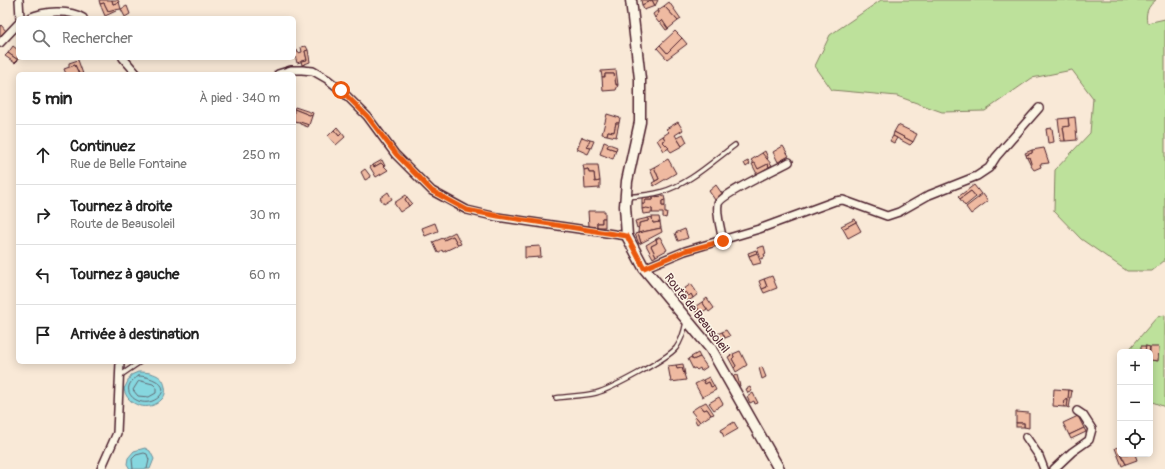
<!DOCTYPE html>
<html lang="fr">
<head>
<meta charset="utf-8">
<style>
	:root { --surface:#fff; --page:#f2f2f2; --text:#222; --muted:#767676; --line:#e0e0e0 }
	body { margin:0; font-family:Pangolin,sans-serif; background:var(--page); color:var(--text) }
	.controls { position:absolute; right:12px; bottom:12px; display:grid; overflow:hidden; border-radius:6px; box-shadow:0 2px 10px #0003 }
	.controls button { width:36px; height:36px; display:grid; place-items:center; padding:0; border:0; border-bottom:1px solid var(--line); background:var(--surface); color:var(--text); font:20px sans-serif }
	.stop { position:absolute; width:12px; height:12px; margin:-9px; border:3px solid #ea580c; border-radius:50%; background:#fff }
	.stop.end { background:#ea580c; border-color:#fff; box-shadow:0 1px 4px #0008 }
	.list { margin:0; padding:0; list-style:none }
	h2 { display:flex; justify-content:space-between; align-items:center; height:52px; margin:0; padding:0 16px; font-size:17px }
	h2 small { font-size:13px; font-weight:400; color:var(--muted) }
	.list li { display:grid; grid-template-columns:26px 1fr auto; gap:12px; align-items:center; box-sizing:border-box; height:60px; padding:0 16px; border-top:1px solid var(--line) }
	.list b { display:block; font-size:15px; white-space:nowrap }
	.list p { margin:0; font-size:13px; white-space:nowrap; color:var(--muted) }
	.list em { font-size:13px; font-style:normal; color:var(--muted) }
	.icon { flex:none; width:22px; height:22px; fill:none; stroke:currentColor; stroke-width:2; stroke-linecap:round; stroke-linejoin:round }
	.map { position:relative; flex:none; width:1165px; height:469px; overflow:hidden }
	.search { position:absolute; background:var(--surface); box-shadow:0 2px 10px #0003; left:16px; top:16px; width:280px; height:44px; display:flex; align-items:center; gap:10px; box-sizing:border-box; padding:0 14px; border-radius:6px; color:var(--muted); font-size:15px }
	.panel { position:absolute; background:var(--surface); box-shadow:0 2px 10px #0003; left:16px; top:72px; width:280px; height:292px; border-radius:6px }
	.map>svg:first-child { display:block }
	.green { fill:#bde19b; stroke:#848063 }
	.water { fill:#86d7df; stroke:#6e8d97 }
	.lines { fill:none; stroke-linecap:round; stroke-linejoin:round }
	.shore { stroke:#626973; stroke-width:1 }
	.building { fill:#efbaa1; stroke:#4a1f2b }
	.lane-casing { stroke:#4a1f2b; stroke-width:6 }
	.street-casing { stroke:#4a1f2b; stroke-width:10 }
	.secondary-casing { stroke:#4a1f2b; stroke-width:13 }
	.lane { stroke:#fcf5e5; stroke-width:3.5 }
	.street { stroke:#fcf5e5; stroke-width:7 }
	.secondary { stroke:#fcf5e5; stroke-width:10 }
	.route { stroke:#ea580c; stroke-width:5 }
	.labels { text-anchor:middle; stroke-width:3; stroke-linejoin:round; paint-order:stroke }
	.street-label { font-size:12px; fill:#4a1f2b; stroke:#fcf5e5 }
</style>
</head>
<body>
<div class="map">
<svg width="1165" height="469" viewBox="0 0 1165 469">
	<rect width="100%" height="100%" fill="#f9e9d7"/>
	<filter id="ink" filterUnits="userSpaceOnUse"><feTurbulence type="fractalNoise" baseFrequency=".025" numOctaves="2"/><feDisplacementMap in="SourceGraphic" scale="8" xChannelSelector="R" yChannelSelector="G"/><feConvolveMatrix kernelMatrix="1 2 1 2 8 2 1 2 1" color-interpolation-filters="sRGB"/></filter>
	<g filter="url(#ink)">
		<!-- green -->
		<g class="green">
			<path d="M 881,0 L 1156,0 C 1148,6 1145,13 1147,23 L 1165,19 L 1165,260 L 1152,271 L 1127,271 L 1081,239 L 1054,211 L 1055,170 L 1090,133 L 1093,98 L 1072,70 L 1032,78 L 985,111 L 942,112 L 897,96 L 832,90 L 815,66 L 830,35 Z"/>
			<path d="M 1165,315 L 1165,407 L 1150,401 L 1150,352 L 1127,352 L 1157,317 Z"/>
		</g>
		<!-- water -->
		<g class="water">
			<path d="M 138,372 C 150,372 163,374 165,387 C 166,392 165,396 162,399 C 150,413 127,406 124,389 L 131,375 Z"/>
			<path d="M 145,448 L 150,451 L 154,459 L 150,469 L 130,469 L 127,464 L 128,458 L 134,451 Z"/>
		</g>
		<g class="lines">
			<!-- shore -->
			<g class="shore">
				<path d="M 139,376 C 148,376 172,384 159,397 C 141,413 113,389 139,376 Z"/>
				<path d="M 141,381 L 153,384 L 156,387 L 156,393 L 149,397 L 138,396 L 133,390 L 138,382 Z"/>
				<path d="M 133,469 L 132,459 L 136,455 L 144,453 L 147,454 L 149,460 L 147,469"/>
			</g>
		</g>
		<!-- building -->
		<g class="building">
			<path d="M 99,0 L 112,0 L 113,4 L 119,2 L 121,9 L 108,11 L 104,3 L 100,4 Z"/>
			<path d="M 112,0 L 118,0 L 119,2 L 113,4 Z"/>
			<path d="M 641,0 L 658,0 L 655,6 L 652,0 L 642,5 Z"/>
			<path d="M 652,0 L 655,6 L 644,10 L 642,5 Z"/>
			<path d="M 669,2 L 681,19 L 678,21 L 664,6 Z"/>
			<path d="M 104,3 L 108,11 L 115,9 L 116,11 L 105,16 L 100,4 Z"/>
			<path d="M 127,6 L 130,14 L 125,17 L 121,9 Z"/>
			<path d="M 664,6 L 678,21 L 668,29 L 662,20 L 659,23 L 655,18 L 659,12 L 658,10 Z"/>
			<path d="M 658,10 L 659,12 L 655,18 L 653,14 Z"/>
			<path d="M 662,20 L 668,29 L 666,30 L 660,22 Z"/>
			<path d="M 1,25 L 6,31 L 0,36 L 0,26 Z"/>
			<path d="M 675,31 L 682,38 L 667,53 L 660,45 Z"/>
			<path d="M 682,38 L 687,44 L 667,59 L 657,48 L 660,45 L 667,53 Z"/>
			<path d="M 13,46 L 18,50 L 18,60 L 8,53 Z"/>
			<path d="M 306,46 L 308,50 L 305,51 L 307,60 L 297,63 L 294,51 L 297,50 L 298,53 L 302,52 L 301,47 Z"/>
			<path d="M 308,50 L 310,62 L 302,65 L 301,61 L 307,60 L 305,51 Z"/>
			<path d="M 8,53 L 18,60 L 15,63 L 5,56 Z"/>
			<path d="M 78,60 L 83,74 L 79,74 L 75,65 L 69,67 L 69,63 Z"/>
			<path d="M 75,65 L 79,74 L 66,74 L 64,69 Z"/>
			<path d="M 616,70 L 618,85 L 616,85 L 614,74 L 605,74 L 605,77 L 602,77 L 601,71 Z"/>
			<path d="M 605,74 L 614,74 L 616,85 L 618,85 L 616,90 L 603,91 L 602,77 L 605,77 Z"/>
			<path d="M 295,107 L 313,113 L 312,116 L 294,109 Z"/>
			<path d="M 294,109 L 312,116 L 309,125 L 294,122 Z"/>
			<path d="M 607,114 L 620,118 L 619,123 L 616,123 L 614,132 L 608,131 L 607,135 L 602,134 Z"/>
			<path d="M 1075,117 L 1077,140 L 1065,141 L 1063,127 L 1069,126 L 1068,118 Z"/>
			<path d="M 1068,118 L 1069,126 L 1063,127 L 1065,141 L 1061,141 L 1058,119 Z"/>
			<path d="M 300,122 L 309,125 L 308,127 L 300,124 Z"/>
			<path d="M 678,122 L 683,130 L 675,135 L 682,146 L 671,152 L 662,141 L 665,140 L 663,136 L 669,132 L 666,129 Z"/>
			<path d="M 616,123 L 619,123 L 616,137 L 607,135 L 608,131 L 614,132 Z"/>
			<path d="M 898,125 L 917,134 L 913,142 L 894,132 Z"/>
			<path d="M 337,127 L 342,133 L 339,136 L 334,130 Z"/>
			<path d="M 1052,128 L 1054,142 L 1048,143 L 1046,129 Z"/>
			<path d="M 334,130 L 339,136 L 342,133 L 345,137 L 336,145 L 328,136 Z"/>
			<path d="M 894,132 L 913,142 L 910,145 L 893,136 Z"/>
			<path d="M 683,134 L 687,142 L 682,146 L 677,138 Z"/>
			<path d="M 663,136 L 665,140 L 662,141 L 669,148 L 664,151 L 657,140 Z"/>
			<path d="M 893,136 L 897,138 L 894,143 L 890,141 Z"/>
			<path d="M 582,137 L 590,140 L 586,147 L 591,148 L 588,154 L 577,149 Z"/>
			<path d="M 590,140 L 594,141 L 591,148 L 586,147 Z"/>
			<path d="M 604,142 L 609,144 L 607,147 L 616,150 L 613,159 L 600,154 Z"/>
			<path d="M 609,144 L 617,147 L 616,150 L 607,147 Z"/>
			<path d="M 783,146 L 789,156 L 778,162 L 773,152 Z"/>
			<path d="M 1044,148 L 1049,163 L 1040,164 L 1041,167 L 1034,170 L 1031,166 L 1029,157 L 1027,158 L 1026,155 L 1032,153 L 1032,150 Z"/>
			<path d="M 1032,150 L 1032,153 L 1026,155 L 1025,153 Z"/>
			<path d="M 765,151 L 768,158 L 766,160 L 762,153 Z"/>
			<path d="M 762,153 L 772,165 L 769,167 L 768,164 L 758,169 L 751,160 Z"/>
			<path d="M 1029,157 L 1031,163 L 1031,166 L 1027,158 Z"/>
			<path d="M 668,159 L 676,173 L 654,186 L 652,183 L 659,179 L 654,167 Z"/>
			<path d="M 382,160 L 385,166 L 383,167 L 381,163 L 374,167 L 373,165 Z"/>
			<path d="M 748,161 L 750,164 L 746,167 L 744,163 Z"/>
			<path d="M 381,163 L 388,170 L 376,177 L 370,167 L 373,165 L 374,167 Z"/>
			<path d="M 755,163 L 758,169 L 768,164 L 769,167 L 757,174 L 752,164 Z"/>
			<path d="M 583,165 L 598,165 L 600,181 L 595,182 L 594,173 L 589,173 L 588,169 L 584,170 Z"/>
			<path d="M 654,167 L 659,179 L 655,181 L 650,169 Z"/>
			<path d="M 365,169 L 371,177 L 365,180 L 361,172 Z"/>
			<path d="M 588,169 L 589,173 L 594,173 L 595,182 L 600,181 L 600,188 L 585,189 L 584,170 Z"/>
			<path d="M 716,185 L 723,195 L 715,200 L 709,191 Z"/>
			<path d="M 974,185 L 981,194 L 976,197 L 971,191 L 960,199 L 958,197 Z"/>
			<path d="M 971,191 L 976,197 L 965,206 L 960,199 Z"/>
			<path d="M 388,192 L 392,199 L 384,204 L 380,198 Z"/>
			<path d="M 983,194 L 988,201 L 971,214 L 966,207 Z"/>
			<path d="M 406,195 L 407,197 L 405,199 L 409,206 L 400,212 L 394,203 Z"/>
			<path d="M 664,196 L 665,200 L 662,201 L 662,206 L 665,206 L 665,213 L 667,213 L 666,218 L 663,217 L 663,213 L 652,213 L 652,209 L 642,209 L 642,204 L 645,204 L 645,200 L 653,200 L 653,197 Z"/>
			<path d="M 407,197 L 412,203 L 409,206 L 405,199 Z"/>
			<path d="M 642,197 L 653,197 L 653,200 L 645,200 L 645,204 L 642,204 Z"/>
			<path d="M 665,200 L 665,206 L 662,206 L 662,201 Z"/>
			<path d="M 646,208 L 652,209 L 652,213 L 643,214 L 642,209 Z"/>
			<path d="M 588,211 L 605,211 L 605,218 L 602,218 L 602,223 L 597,223 L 597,227 L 589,227 Z"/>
			<path d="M 652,217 L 653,223 L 660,222 L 661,228 L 638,233 L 639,223 L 648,221 L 648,218 Z"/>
			<path d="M 652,217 L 659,217 L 660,222 L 653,223 Z"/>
			<path d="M 602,218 L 605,218 L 605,227 L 597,227 L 597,223 L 602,223 Z"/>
			<path d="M 648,218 L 648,221 L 639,223 L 639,227 L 637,228 L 635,221 Z"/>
			<path d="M 855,219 L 856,222 L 843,229 L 841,226 Z"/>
			<path d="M 856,222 L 861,231 L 848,238 L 843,229 Z"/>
			<path d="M 435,223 L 438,231 L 425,236 L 422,228 Z"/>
			<path d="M 661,228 L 662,232 L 641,243 L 638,233 Z"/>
			<path d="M 685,229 L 688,238 L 678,241 L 675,233 Z"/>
			<path d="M 455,232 L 461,244 L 458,245 L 453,236 L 444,240 L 443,238 Z"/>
			<path d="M 638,233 L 641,243 L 639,244 L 635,234 Z"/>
			<path d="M 453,236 L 458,245 L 443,252 L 442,250 L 438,253 L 433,242 L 443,238 L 444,240 Z"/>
			<path d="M 660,237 L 667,250 L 656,256 L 651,246 L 657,243 L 656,239 Z"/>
			<path d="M 656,239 L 657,243 L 651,246 L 656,256 L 653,258 L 646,245 Z"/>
			<path d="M 540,246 L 541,257 L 525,258 L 525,247 Z"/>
			<path d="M 764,246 L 766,254 L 764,254 L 765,257 L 761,259 L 757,248 Z"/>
			<path d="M 756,250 L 757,253 L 749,256 L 748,253 Z"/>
			<path d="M 757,253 L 761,263 L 753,265 L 749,256 Z"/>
			<path d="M 772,276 L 777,288 L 764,293 L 762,289 L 767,287 L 764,279 Z"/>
			<path d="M 764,279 L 767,287 L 762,289 L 759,281 Z"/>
			<path d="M 691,284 L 698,294 L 693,298 L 691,294 L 689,296 L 685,292 L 683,294 L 681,291 Z"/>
			<path d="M 685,292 L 689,296 L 691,294 L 693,298 L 688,301 L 683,294 Z"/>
			<path d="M 707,298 L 714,308 L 709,312 L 702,302 Z"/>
			<path d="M 702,302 L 707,309 L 698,315 L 696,312 L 699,309 L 696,306 Z"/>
			<path d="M 696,306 L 699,309 L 696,312 L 693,308 Z"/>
			<path d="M 726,330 L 730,336 L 725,338 L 722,332 Z"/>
			<path d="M 722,332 L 725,338 L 719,342 L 715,335 Z"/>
			<path d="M 1141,346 L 1146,346 L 1145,352 L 1141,352 Z"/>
			<path d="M 1146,346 L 1150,347 L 1149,352 L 1145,352 Z"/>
			<path d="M 1150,347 L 1159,347 L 1158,361 L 1150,360 Z"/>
			<path d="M 740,351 L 747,365 L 736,372 L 734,368 L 736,366 L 732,359 L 734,357 L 733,354 Z"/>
			<path d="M 698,353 L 700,357 L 693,360 L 691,357 Z"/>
			<path d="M 733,354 L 734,357 L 732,359 L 736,366 L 734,368 L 728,357 Z"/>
			<path d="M 691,357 L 693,360 L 700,357 L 707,367 L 701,371 L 700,368 L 697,370 L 695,368 L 693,369 L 688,359 Z"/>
			<path d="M 683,364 L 685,375 L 683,375 L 682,368 L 677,369 L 676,365 Z"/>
			<path d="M 676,365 L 677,369 L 682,368 L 686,380 L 671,382 L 668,366 Z"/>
			<path d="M 762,367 L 766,377 L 762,379 L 759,368 Z"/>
			<path d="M 737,375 L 740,386 L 737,387 L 733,376 Z"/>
			<path d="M 709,377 L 714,386 L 711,387 L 709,382 L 705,384 L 703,380 Z"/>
			<path d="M 703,380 L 705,384 L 709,382 L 711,387 L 714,386 L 716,390 L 702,397 L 695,384 Z"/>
			<path d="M 750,387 L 752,391 L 748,393 L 746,389 Z"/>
			<path d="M 1054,389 L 1069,390 L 1068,400 L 1065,400 L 1064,407 L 1053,406 Z"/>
			<path d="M 1069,390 L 1072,391 L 1069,408 L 1067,407 Z"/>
			<path d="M 753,393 L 758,403 L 755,404 L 754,401 L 750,403 L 747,397 Z"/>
			<path d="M 719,397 L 723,404 L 714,410 L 709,403 Z"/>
			<path d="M 1065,400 L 1068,400 L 1067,407 L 1064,407 Z"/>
			<path d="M 706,402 L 714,414 L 711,415 L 707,409 L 704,410 L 700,405 Z"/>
			<path d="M 700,405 L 704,410 L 707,409 L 711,415 L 700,422 L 691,411 Z"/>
			<path d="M 1016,412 L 1029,413 L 1029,428 L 1024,427 L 1024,423 L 1016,423 Z"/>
			<path d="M 1078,416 L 1084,428 L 1069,435 L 1063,423 Z"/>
			<path d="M 696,417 L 700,422 L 697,424 L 694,418 Z"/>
			<path d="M 734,422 L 738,429 L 724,437 L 721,430 Z"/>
			<rect x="1016" y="423" width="8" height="4"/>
			<path d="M 1084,428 L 1086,432 L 1071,439 L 1069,435 Z"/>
			<path d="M 1120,447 L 1120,454 L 1126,464 L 1122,466 L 1115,448 Z"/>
			<path d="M 1121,454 L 1135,454 L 1137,460 L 1126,464 Z"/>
		</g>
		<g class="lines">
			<defs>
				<g id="lane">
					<path d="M 626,197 C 638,196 650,195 661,192 C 688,185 712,162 735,145"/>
					<path d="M 121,375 L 140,362"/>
					<path d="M 556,398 C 569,396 583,396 596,393 C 611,389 667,359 676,348 C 682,340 684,332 686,322"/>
				</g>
				<g id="street">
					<path d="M 19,0 L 20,18"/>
					<path d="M 29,18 C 44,11 69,9 83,18"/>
					<path d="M 0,43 L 18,24"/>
					<path d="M 123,58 L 137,74"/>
					<path d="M 278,74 L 291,70 L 302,70 L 313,71 L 327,79 L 341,90 L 367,116 L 395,154 L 432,191 L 467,210 L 497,217 L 627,236"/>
					<path d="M 723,241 C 721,230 716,214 718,204 C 721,194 777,169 789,162"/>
					<path d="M 644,268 L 685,251 L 759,229 L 835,201 L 843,200 L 887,216 L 899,212 L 929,195 L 977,176 L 989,168 L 996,157 L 1039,108"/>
					<path d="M 1026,437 L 1039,456 L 1044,469"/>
					<path d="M 101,469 L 117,433 L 120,362"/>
					<path d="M 1054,469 L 1072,452 L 1089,440 L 1092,429 L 1083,415 L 1077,411"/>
				</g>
				<path id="secondary" d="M 631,0 L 640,79 L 640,122 L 627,181 L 625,206 L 627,236 L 644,268 L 711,349 L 779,469"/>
			</defs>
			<!-- lane casing -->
			<use href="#lane" class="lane-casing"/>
			<!-- street casing -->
			<use href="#street" class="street-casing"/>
			<!-- secondary casing -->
			<use href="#secondary" class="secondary-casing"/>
			<!-- lane -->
			<use href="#lane" class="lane"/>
			<!-- street -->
			<use href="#street" class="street"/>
			<!-- secondary -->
			<use href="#secondary" class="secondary"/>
		</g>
	</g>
	<g class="lines" filter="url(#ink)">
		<!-- route -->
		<path class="route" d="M 341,90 L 367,116 L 396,154 L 432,191 L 467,210 L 498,216 L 627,236 L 644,268 L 685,251 L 723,241"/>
	</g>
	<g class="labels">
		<!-- street labels -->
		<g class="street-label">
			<text transform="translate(697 313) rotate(52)" y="4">Route de Beausoleil</text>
		</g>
	</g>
</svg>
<div class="controls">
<button>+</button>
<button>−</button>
<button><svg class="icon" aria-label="locate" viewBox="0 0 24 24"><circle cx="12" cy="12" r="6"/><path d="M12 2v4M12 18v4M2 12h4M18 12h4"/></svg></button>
</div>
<div class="stop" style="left:341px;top:90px"></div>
<div class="stop end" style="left:723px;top:241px"></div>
<div class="search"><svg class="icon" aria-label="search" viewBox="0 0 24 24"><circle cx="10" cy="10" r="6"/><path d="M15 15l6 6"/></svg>Rechercher</div>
<section class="panel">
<h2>5 min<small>À pied · 340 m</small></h2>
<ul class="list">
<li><svg class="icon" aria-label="ahead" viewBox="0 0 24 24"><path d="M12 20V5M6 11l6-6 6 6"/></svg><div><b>Continuez</b><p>Rue de Belle Fontaine</p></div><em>250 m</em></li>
<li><svg class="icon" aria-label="right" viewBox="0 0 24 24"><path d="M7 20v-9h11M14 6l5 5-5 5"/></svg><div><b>Tournez à droite</b><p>Route de Beausoleil</p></div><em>30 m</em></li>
<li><svg class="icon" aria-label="left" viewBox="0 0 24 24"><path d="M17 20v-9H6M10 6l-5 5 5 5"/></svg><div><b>Tournez à gauche</b></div><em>60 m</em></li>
<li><svg class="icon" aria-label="arrive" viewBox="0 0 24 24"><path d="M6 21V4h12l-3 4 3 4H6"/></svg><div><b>Arrivée à destination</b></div></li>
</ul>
</section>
</div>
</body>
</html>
